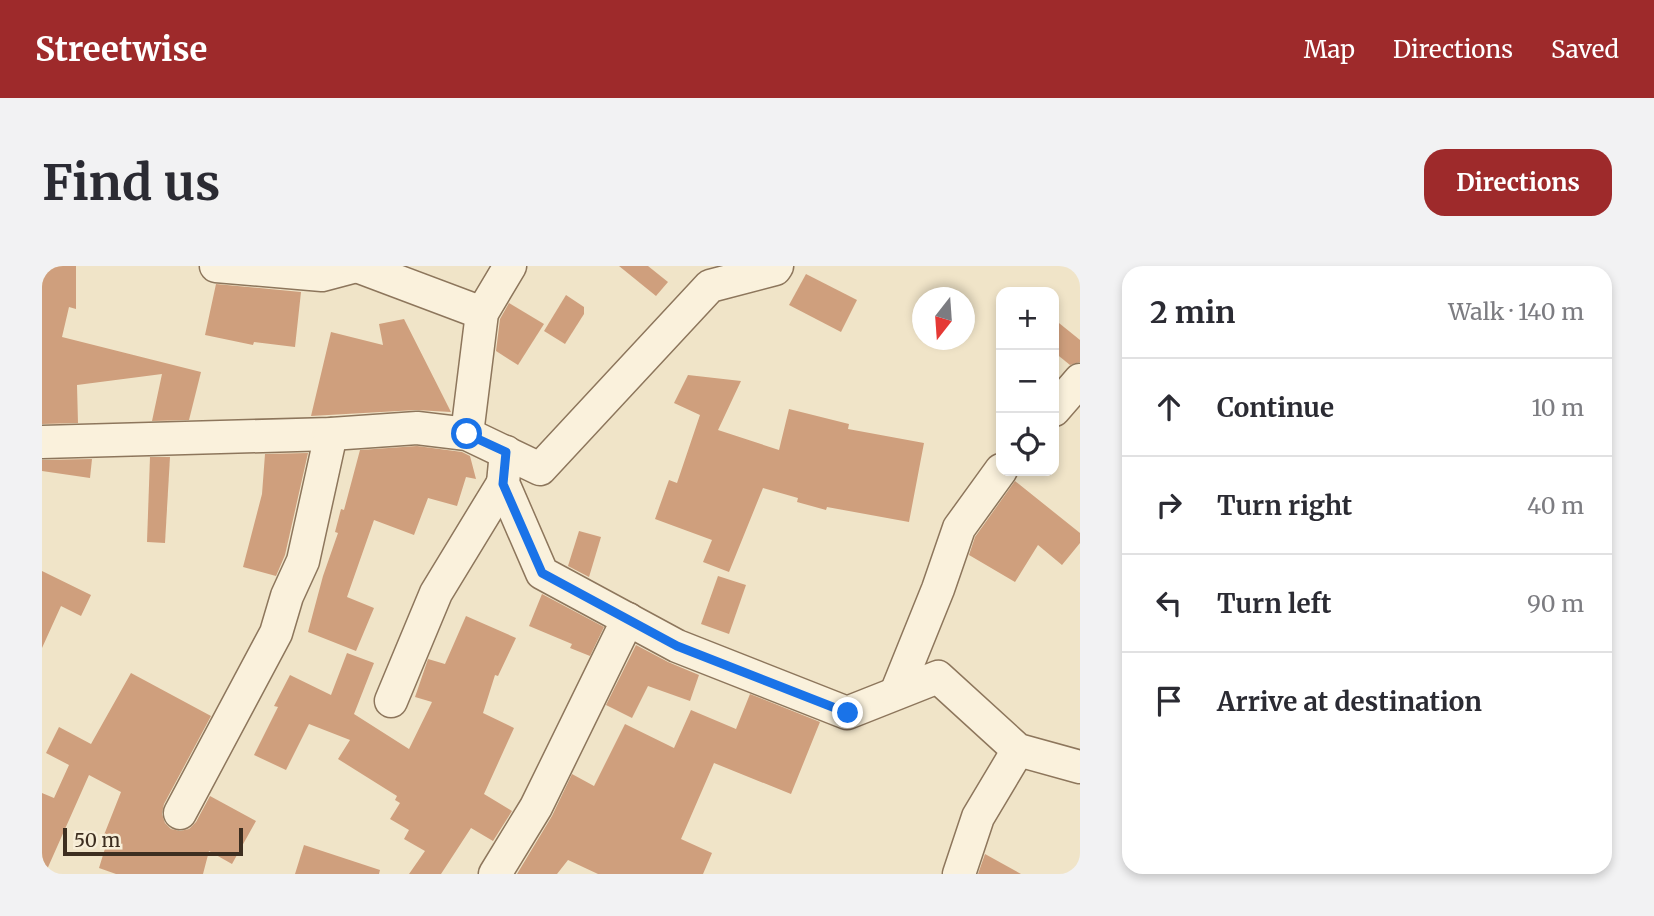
<!DOCTYPE html>
<html lang="en">
<head>
<meta charset="utf-8">
<style>
	:root { --surface:#fff; --page:#f2f2f3; --text:#2b2b33; --muted:#7c7c81; --line:#e1e1e2; --accent:#9e2a2b }
	body { margin:0; font-family:Merriweather,serif; background:var(--page); color:var(--text) }
	.controls { position:absolute; right:21px; top:21px; display:grid; overflow:hidden; border-radius:14px; box-shadow:0 4px 10px #0003 }
	.controls button { width:63px; height:63px; display:grid; place-items:center; padding:0; border:0; border-bottom:2px solid var(--line); background:var(--surface); color:var(--text); font:35px sans-serif }
	.compass { position:absolute; left:870px; top:21px; width:63px; height:63px; border-radius:50%; background:var(--surface); box-shadow:0 4px 10px #0003; rotate:197deg }
	.scale { position:absolute; left:21px; bottom:18px; width:180px; box-sizing:border-box; padding-left:7px; border:4px solid #3d2e20; border-top:0; font-size:19px; line-height:24px; white-space:nowrap; color:#3d2e20; -webkit-text-stroke:5px #f7eed8; paint-order:stroke }
	.stop { position:absolute; width:21px; height:21px; margin:-16px; border:5px solid #1a73e8; border-radius:50%; background:#fff }
	.stop.end { background:#1a73e8; border-color:#fff; box-shadow:0 2px 7px #0008 }
	.list { margin:0; padding:0; list-style:none }
	h2 { display:flex; justify-content:space-between; align-items:center; height:91px; margin:0; padding:0 28px; font-size:30px }
	h2 small { font-size:23px; font-weight:400; color:var(--muted) }
	.list li { display:grid; grid-template-columns:46px 1fr auto; gap:21px; align-items:center; box-sizing:border-box; height:98px; padding:0 28px; border-top:2px solid var(--line) }
	.list b { display:block; font-size:26px; white-space:nowrap }
	.list em { font-size:23px; font-style:normal; color:var(--muted) }
	.icon { flex:none; width:38px; height:38px; fill:none; stroke:currentColor; stroke-width:2; stroke-linecap:round; stroke-linejoin:round }
	.map { position:relative; flex:none; width:1038px; height:608px; overflow:hidden; border-radius:21px }
	header { display:flex; align-items:center; gap:42px; box-sizing:border-box; height:98px; padding:0 35px; background:var(--accent); color:#fff }
	header strong { font-size:33px }
	nav { display:flex; gap:38px; margin-inline-start:auto; font-size:24px }
	.intro { display:flex; align-items:center; justify-content:space-between; box-sizing:border-box; height:168px; padding:0 42px }
	h1 { margin:0; font-size:49px }
	.button { padding:18px 32px; border-radius:21px; background:var(--accent); color:#fff; font-size:24px; font-weight:700 }
	main { display:flex; gap:42px; padding:0 42px }
	aside { flex:1; background:var(--surface); border-radius:21px; box-shadow:0 4px 10px #0003 }
	.map>svg:first-child { display:block }
	.building { fill:#cf9f7d }
	.lines { fill:none; stroke-linecap:round; stroke-linejoin:round }
	.minor-casing { stroke:#8d765c; stroke-width:35 }
	.minor { stroke:#faf1dc; stroke-width:32 }
	.route { stroke:#1a73e8; stroke-width:9 }
</style>
</head>
<body>
<header>
<strong>Streetwise</strong>
<nav><a>Map</a><a>Directions</a><a>Saved</a></nav>
</header>
<div class="intro"><h1>Find us</h1><a class="button">Directions</a></div>
<main>
<div class="map">
<svg width="1038" height="608" viewBox="0 0 1038 608">
	<rect width="100%" height="100%" fill="#f0e4c8"/>
	<!-- building -->
	<g class="building">
		<path d="M 0,0 L 34,0 L 34,43 L 27,41 L 20,71 L 159,106 L 147,154 L 110,155 L 120,108 L 35,119 L 36,157 L 0,158 Z"/>
		<path d="M 577,0 L 606,0 L 626,16 L 614,30 Z"/>
		<path d="M 764,8 L 815,34 L 799,66 L 747,39 Z"/>
		<path d="M 174,18 L 259,26 L 253,81 L 212,76 L 211,79 L 163,69 Z"/>
		<path d="M 524,29 L 542,41 L 542,48 L 523,78 L 502,65 Z"/>
		<path d="M 467,37 L 502,58 L 476,99 L 454,85 L 458,53 Z"/>
		<path d="M 362,53 L 409,146 L 374,144 L 269,150 L 289,66 L 341,79 L 337,58 Z"/>
		<path d="M 1012,53 L 1038,74 L 1038,96 L 1028,99 L 1012,86 Z"/>
		<path d="M 646,109 L 699,115 L 676,164 L 737,184 L 747,143 L 807,158 L 806,163 L 882,177 L 867,256 L 785,241 L 784,244 L 755,236 L 756,232 L 721,222 L 687,306 L 661,296 L 670,274 L 613,253 L 627,214 L 635,217 L 658,149 L 632,137 Z"/>
		<path d="M 375,180 L 420,186 L 428,190 L 434,213 L 424,211 L 415,240 L 386,232 L 372,269 L 332,254 L 305,331 L 332,342 L 314,385 L 266,366 L 281,310 L 296,267 L 293,266 L 299,243 L 302,244 L 318,184 Z"/>
		<path d="M 266,187 L 243,289 L 234,310 L 201,301 L 220,228 L 223,188 Z"/>
		<path d="M 108,191 L 128,191 L 123,277 L 105,276 Z"/>
		<path d="M 50,193 L 48,212 L 0,205 L 0,194 Z"/>
		<path d="M 973,215 L 1038,267 L 1038,277 L 1020,299 L 996,279 L 973,316 L 927,289 L 933,271 Z"/>
		<path d="M 537,265 L 559,271 L 547,311 L 526,300 Z"/>
		<path d="M 0,305 L 49,329 L 39,350 L 19,340 L 0,382 Z"/>
		<path d="M 676,310 L 704,319 L 687,368 L 659,358 Z"/>
		<path d="M 500,328 L 562,361 L 548,390 L 528,382 L 530,378 L 487,360 Z"/>
		<path d="M 424,350 L 474,372 L 456,410 L 453,409 L 441,447 L 472,462 L 442,528 L 470,545 L 451,575 L 429,562 L 399,608 L 367,608 L 383,585 L 362,573 L 367,564 L 348,553 L 358,537 L 353,534 L 355,530 L 296,493 L 308,474 L 267,458 L 244,504 L 212,489 L 236,441 L 232,440 L 248,409 L 289,429 L 305,387 L 332,397 L 312,448 L 367,483 L 390,436 L 373,431 L 386,393 L 403,398 Z"/>
		<path d="M 594,379 L 626,396 L 657,409 L 648,435 L 606,420 L 590,452 L 564,439 Z"/>
		<path d="M 89,407 L 169,450 L 122,538 L 120,548 L 123,557 L 129,563 L 138,565 L 147,563 L 154,556 L 168,530 L 214,555 L 190,598 L 167,585 L 161,608 L 74,608 L 57,602 L 65,576 L 60,574 L 79,526 L 47,509 L 3,608 L 0,608 L 0,527 L 12,532 L 27,499 L 4,487 L 17,461 L 49,478 Z"/>
		<path d="M 708,428 L 778,456 L 749,528 L 672,497 L 639,573 L 670,587 L 661,608 L 556,608 L 526,594 L 515,608 L 475,608 L 510,550 L 530,508 L 552,520 L 583,458 L 632,482 L 649,444 L 694,463 Z"/>
		<path d="M 262,579 L 338,604 L 337,608 L 253,608 Z"/>
		<path d="M 943,588 L 979,608 L 936,608 Z"/>
	</g>
	<g class="lines">
		<defs>
			<g id="minor">
				<path d="M 174,0 L 280,9 L 314,0"/>
				<path d="M 315,0 L 440,47"/>
				<path d="M 1012,144 L 1038,114"/>
				<path d="M 425,168 L 440,47 L 468,0"/>
				<path d="M 0,176 L 289,168 L 375,162 L 425,168 L 498,203 L 668,20 L 733,3 L 735,0"/>
				<path d="M 464,186 L 461,217 L 500,307 L 635,380 L 805,447 L 896,411 L 976,484 L 1038,501"/>
				<path d="M 854,427 L 896,323 L 917,262 L 959,204"/>
				<path d="M 349,435 L 394,327 L 461,217"/>
				<path d="M 138,547 L 234,367 L 245,330 L 261,295 L 289,168"/>
				<path d="M 453,608 L 494,541 L 586,353"/>
				<path d="M 917,608 L 936,551 L 976,484"/>
			</g>
		</defs>
		<!-- minor casing -->
		<use href="#minor" class="minor-casing"/>
		<!-- minor -->
		<use href="#minor" class="minor"/>
	</g>
	<g class="lines">
		<!-- route -->
		<path class="route" d="M 425,168 L 464,186 L 461,218 L 500,307 L 635,380 L 806,447"/>
	</g>
</svg>
<div class="controls">
<button>+</button>
<button>−</button>
<button><svg class="icon" aria-label="locate" viewBox="0 0 24 24"><circle cx="12" cy="12" r="6"/><path d="M12 2v4M12 18v4M2 12h4M18 12h4"/></svg></button>
</div>
<svg class="compass" viewBox="-18 -18 36 36"><path d="M0-13l5 13h-10z" fill="#e53935"/><path d="M0 13l5-13h-10z" fill="#7c7c81"/></svg>
<div class="scale">50 m</div>
<div class="stop" style="left:425px;top:168px"></div>
<div class="stop end" style="left:806px;top:447px"></div>
</div>
<aside>
<h2>2 min<small>Walk · 140 m</small></h2>
<ul class="list">
<li><svg class="icon" aria-label="ahead" viewBox="0 0 24 24"><path d="M12 20V5M6 11l6-6 6 6"/></svg><div><b>Continue</b></div><em>10 m</em></li>
<li><svg class="icon" aria-label="right" viewBox="0 0 24 24"><path d="M7 20v-9h11M14 6l5 5-5 5"/></svg><div><b>Turn right</b></div><em>40 m</em></li>
<li><svg class="icon" aria-label="left" viewBox="0 0 24 24"><path d="M17 20v-9H6M10 6l-5 5 5 5"/></svg><div><b>Turn left</b></div><em>90 m</em></li>
<li><svg class="icon" aria-label="arrive" viewBox="0 0 24 24"><path d="M6 21V4h12l-3 4 3 4H6"/></svg><div><b>Arrive at destination</b></div></li>
</ul>
</aside>
</main>
</body>
</html>
